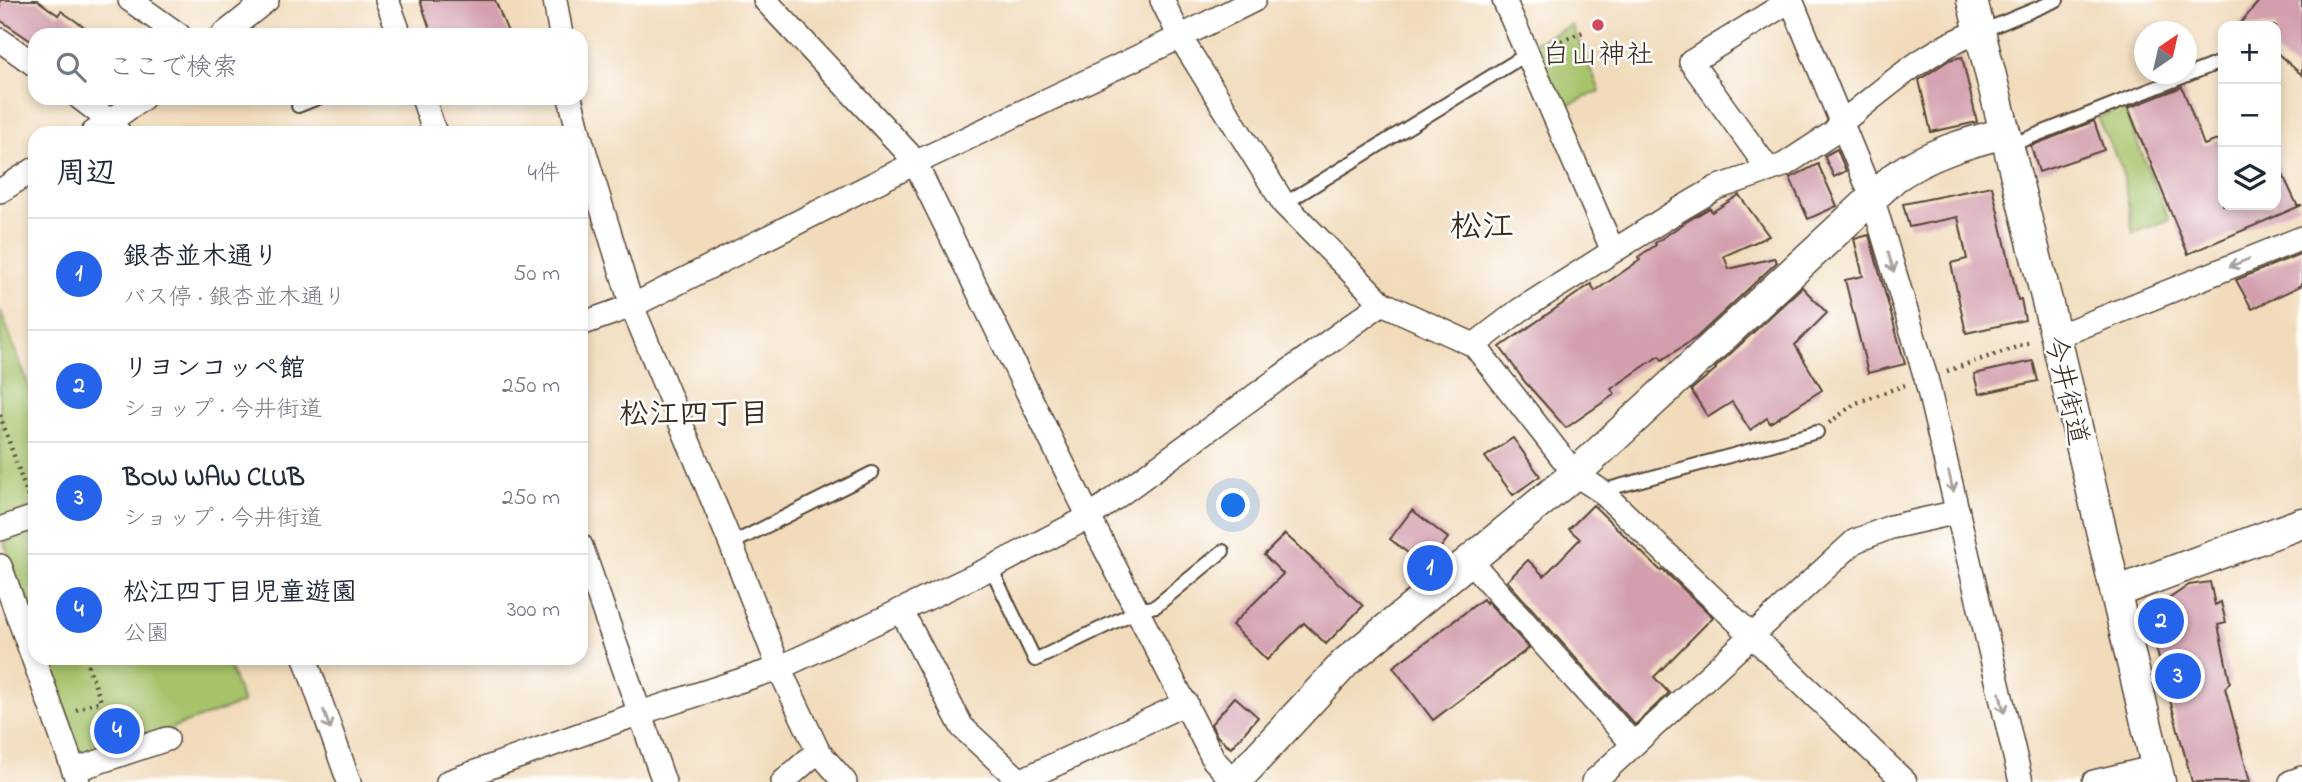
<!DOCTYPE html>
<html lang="ja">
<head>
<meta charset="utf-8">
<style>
	:root { --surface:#fff; --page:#f6f6f7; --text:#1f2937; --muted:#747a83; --line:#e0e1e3; --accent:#2563eb }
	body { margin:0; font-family:"Indie Flower","Klee One",sans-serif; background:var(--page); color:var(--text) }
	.controls { position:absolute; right:21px; top:21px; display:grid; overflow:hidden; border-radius:14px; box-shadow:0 4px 10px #0003 }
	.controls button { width:63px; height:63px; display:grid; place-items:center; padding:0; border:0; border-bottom:2px solid var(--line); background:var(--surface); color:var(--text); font:35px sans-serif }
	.compass { position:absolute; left:2134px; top:21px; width:63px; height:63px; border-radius:50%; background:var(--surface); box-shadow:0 4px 10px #0003; rotate:34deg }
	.you { position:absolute; left:1234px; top:506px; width:24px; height:24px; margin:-18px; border:5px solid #fff; border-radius:50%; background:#1a73e8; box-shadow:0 0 0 10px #1a73e833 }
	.badge { display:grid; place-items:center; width:46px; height:46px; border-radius:50%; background:var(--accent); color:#fff; font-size:23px; font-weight:700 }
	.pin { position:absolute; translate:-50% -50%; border:4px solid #fff; box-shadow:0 2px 7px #0006 }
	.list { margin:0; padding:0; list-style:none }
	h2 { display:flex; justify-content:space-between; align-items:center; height:91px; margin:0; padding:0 28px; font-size:30px }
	h2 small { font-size:23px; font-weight:400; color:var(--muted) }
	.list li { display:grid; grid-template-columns:46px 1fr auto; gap:21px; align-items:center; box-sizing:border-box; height:112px; padding:0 28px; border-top:2px solid var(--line) }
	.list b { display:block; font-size:26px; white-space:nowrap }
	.list p { margin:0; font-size:23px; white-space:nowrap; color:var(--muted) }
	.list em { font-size:23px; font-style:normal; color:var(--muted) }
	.icon { flex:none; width:38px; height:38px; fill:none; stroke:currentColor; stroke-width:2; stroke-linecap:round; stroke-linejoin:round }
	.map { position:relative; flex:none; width:2302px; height:782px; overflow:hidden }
	.search { position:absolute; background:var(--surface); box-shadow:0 4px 10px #0003; left:28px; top:28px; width:560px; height:77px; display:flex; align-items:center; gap:18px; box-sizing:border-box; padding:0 24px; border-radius:21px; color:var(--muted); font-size:26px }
	.panel { position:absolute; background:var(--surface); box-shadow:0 4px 10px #0003; left:28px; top:126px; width:560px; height:539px; border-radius:21px }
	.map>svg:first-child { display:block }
	.green { fill:#a6c36a; stroke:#707644; stroke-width:2 }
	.building { fill:#d39fae }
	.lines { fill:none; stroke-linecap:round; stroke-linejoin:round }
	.service-casing { stroke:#564536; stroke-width:16 }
	.minor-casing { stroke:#564536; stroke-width:26 }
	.tertiary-casing { stroke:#564536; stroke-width:33 }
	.path { stroke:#564536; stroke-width:4.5; stroke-dasharray:2 5; stroke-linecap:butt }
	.service { stroke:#fff; stroke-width:12 }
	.minor { stroke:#fff; stroke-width:23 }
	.tertiary { stroke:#fff; stroke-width:30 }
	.oneway { stroke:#a79f9a }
	.poi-dot { fill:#d1495b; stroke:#fff; stroke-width:2.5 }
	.labels { text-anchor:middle; stroke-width:5; stroke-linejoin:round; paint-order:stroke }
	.poi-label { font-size:28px; fill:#3b2a1e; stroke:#fff }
	.street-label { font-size:28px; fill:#3b2a1e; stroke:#fff }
	.neighbourhood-label { font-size:30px; font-weight:bold; fill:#3b2a1e; stroke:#fff }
	.quarter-label { font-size:32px; font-weight:bold; fill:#3b2a1e; stroke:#fff }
</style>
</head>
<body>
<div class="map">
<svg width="2302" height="782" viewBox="0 0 2302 782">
	<rect width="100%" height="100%" fill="#fff"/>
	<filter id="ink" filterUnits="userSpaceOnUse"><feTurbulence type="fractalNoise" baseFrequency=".0143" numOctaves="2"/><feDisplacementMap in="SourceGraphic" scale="14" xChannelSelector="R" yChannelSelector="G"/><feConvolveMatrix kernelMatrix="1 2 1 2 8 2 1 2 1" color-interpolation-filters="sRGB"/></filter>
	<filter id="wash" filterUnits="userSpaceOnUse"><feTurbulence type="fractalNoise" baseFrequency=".00686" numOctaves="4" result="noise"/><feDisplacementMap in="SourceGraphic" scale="28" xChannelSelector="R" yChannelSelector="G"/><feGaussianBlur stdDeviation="1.57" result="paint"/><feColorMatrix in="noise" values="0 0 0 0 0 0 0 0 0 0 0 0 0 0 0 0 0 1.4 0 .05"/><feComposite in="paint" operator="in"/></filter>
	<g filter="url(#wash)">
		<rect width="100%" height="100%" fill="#f1dbbb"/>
		<!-- green -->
		<g class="green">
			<path d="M 1572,25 L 1600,91 L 1559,109 L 1530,44 Z"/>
			<path d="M 2123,107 L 2169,220 L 2133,233 L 2122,168 L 2097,118 Z"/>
			<path d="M 0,309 L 35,403 L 35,507 L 0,520 Z"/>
			<path d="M 35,530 L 35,628 L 4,542 Z"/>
			<path d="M 46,658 L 226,658 L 243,703 L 82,759 Z"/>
		</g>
		<g id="blocks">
			<!-- building -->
			<g class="building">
				<path d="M 0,0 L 37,0 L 58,15 L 61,11 L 96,35 L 35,35 L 34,43 L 0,20 Z"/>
				<path d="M 420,0 L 495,0 L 509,35 L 432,35 Z"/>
				<path d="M 2260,0 L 2302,0 L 2302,75 L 2276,52 L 2276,26 L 2238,26 Z"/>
				<path d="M 1962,57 L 1977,122 L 1931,132 L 1919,80 L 1949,60 Z"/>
				<path d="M 2182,87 L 2204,145 L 2223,138 L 2223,205 L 2276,205 L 2276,160 L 2297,205 L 2302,205 L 2188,254 L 2128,108 Z"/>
				<path d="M 2094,121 L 2104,150 L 2039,172 L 2031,146 Z"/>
				<path d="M 1837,149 L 1846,171 L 1834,177 L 1824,156 Z"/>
				<path d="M 1818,164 L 1837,206 L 1808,219 L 1790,178 Z"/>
				<path d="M 1992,186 L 2018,300 L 2021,299 L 2025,320 L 1966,333 L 1951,263 L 1967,259 L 1958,217 L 1909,227 L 1903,204 Z"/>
				<path d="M 1739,195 L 1769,236 L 1724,256 L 1729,269 L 1774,258 L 1777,262 L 1697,337 L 1662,360 L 1659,356 L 1611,389 L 1615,394 L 1566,428 L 1525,382 L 1500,347 L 1591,284 L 1595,291 L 1640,260 L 1638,257 L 1656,245 L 1655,243 L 1686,222 L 1710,208 L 1712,212 Z"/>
				<path d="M 1869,235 L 1905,364 L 1868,373 L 1845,280 L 1863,276 L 1854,239 Z"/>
				<path d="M 2302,253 L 2302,285 L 2252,309 L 2236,280 Z"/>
				<path d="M 1802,287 L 1827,313 L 1795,345 L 1822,390 L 1770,423 L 1767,418 L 1750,430 L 1732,402 L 1708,417 L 1691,390 L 1716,369 L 1715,368 Z"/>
				<path d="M 2033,361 L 2038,381 L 1979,394 L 1974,374 Z"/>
				<path d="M 1513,438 L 1540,476 L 1513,495 L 1485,457 Z"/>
				<path d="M 1593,505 L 1661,571 L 1663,570 L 1713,617 L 1654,677 L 1669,693 L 1635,725 L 1507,581 L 1528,560 L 1544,576 L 1580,539 L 1569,529 Z"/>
				<path d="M 1412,510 L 1448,538 L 1426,567 L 1390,539 Z"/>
				<path d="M 1285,534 L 1363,606 L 1326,644 L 1304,623 L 1267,660 L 1232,625 L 1283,574 L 1264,555 Z"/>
				<path d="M 2210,582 L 2215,605 L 2221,602 L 2226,623 L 2218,625 L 2230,682 L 2225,688 L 2250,782 L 2192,782 L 2147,614 L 2189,585 Z"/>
				<path d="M 1483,599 L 1486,603 L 1487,601 L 1529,648 L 1433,720 L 1393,667 Z"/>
				<path d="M 1235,697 L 1258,717 L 1231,748 L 1217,736 L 1211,724 Z"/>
			</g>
		</g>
	</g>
	<g filter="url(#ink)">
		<use href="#blocks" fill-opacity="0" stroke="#564536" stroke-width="2"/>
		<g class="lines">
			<defs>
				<g id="service">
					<path d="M 1980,32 L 2057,0"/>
					<path d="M 298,106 L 318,98"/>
					<path d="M 2008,146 L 2223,61"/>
					<path d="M 1284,204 L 1527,54"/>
					<path d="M 1601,491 L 1817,432"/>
					<path d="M 731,544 L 872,473"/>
					<path d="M 991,568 L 1035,660 L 1139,610 L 1156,606 L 1223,551"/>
				</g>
				<g id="minor">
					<path d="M 130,0 L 179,35"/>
					<path d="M 387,0 L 400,35"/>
					<path d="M 555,0 L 561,35"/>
					<path d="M 765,0 L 908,153 L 915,163 L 1089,517 L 1214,760 L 1234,782"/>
					<path d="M 1162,0 L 1180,37 L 1284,204 L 1382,303 L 1474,345 L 1575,474 L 1601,491 L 1905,782"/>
					<path d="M 1504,0 L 1613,251"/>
					<path d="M 1791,0 L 1872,197 L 1926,378 L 2021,782"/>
					<path d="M 223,35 L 267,0"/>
					<path d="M 0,40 L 35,65"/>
					<path d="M 80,98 L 111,122 L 119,133"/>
					<path d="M 423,98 L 435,133"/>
					<path d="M 570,98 L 579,133"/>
					<path d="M 93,133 L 143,98"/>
					<path d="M 581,140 L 632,306 L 731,544 L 779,668 L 818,751 L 845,782"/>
					<path d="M 1769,170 L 1691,62 L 1791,0"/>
					<path d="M 0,191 L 35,169"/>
					<path d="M 581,324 L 632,306 L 915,163 L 1180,37 L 1254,0"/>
					<path d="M 2055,333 L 2073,330 L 2302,238"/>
					<path d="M 1474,345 L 1520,310 L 1677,211 L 1716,188 L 1784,165 L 1833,133 L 1842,122 C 1885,89 1927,48 1980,32"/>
					<path d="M 0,529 L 35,517"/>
					<path d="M 581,546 L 664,782"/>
					<path d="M 1470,561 L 1633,744"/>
					<path d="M 0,566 L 78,782"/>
					<path d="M 901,610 L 962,727 L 1020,781 L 1186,703"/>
					<path d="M 305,658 L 349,782"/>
					<path d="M 74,770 L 167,739"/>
					<path d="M 448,782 L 640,713 L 779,668 L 991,568 L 1089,517 L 1382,303"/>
					<path d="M 783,782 L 818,751"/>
					<path d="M 1593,782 L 1855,541 L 1891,527 L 1958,512"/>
					<path d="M 2094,782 L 2157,767"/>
					<path d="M 2291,782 L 2302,778"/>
				</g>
				<g id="tertiary">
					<path d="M 1972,0 L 2055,333 L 2160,782"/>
					<path d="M 2116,592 L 2302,523"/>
					<path d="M 1235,782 L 1346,662 L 1575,474 L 1895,177 C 1929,154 1965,143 2005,133"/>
				</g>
			</defs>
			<!-- service casing -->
			<use href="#service" class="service-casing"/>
			<!-- minor casing -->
			<use href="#minor" class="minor-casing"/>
			<!-- tertiary casing -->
			<use href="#tertiary" class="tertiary-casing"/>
			<!-- path -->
			<g class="path">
				<path d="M 1548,46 L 1583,32"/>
				<path d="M 1947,371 L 2031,342"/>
				<path d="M 0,415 L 28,497"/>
				<path d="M 1829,423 L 1856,403 L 1905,385"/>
				<path d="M 76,710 L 101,701 L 85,658"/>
			</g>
			<!-- service -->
			<use href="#service" class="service"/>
			<!-- minor -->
			<use href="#minor" class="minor"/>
			<!-- tertiary -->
			<use href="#tertiary" class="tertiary"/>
		</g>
		<!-- one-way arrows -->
		<defs><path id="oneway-shaft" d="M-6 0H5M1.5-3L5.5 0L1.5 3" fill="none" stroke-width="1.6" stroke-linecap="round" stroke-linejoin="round" transform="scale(1.75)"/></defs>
		<g class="oneway">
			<use href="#oneway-shaft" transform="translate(1891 262) rotate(73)"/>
			<use href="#oneway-shaft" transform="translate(2239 263) rotate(158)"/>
			<use href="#oneway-shaft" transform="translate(1951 482) rotate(77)"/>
			<use href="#oneway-shaft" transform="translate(2002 703) rotate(77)"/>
			<use href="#oneway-shaft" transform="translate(327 720) rotate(71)"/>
		</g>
	</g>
	<!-- markers -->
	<circle class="poi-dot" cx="1598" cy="25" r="7"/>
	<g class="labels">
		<!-- poi labels -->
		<g class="poi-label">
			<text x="1598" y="63">白山神社</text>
		</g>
		<!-- street labels -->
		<g class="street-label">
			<text transform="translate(2068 390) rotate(77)" y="10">今井街道</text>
		</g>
		<!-- neighbourhood labels -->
		<g class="neighbourhood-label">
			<text x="694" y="423">松江四丁目</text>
		</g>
		<!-- quarter labels -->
		<g class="quarter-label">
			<text x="1482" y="236">松江</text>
		</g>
	</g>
</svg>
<div class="controls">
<button>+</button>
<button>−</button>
<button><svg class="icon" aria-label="layers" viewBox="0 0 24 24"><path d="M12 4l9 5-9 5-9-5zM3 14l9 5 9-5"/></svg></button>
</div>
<svg class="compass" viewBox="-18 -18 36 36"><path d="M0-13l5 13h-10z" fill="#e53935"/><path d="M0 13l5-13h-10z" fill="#747a83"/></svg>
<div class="you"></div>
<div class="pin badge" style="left:1430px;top:568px">1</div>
<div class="pin badge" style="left:2161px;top:621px">2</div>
<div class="pin badge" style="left:2178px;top:676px">3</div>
<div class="pin badge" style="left:117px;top:731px">4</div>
<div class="search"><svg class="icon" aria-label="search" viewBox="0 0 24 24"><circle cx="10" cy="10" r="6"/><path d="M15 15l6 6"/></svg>ここで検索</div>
<section class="panel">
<h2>周辺<small>4件</small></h2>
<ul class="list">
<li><span class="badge">1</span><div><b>銀杏並木通り</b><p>バス停 · 銀杏並木通り</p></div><em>50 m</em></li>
<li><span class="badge">2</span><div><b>リヨンコッペ館</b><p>ショップ · 今井街道</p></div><em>250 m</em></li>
<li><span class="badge">3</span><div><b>BOW WAW CLUB</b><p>ショップ · 今井街道</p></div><em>250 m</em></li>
<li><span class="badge">4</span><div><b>松江四丁目児童遊園</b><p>公園</p></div><em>300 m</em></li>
</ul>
</section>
</div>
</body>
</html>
